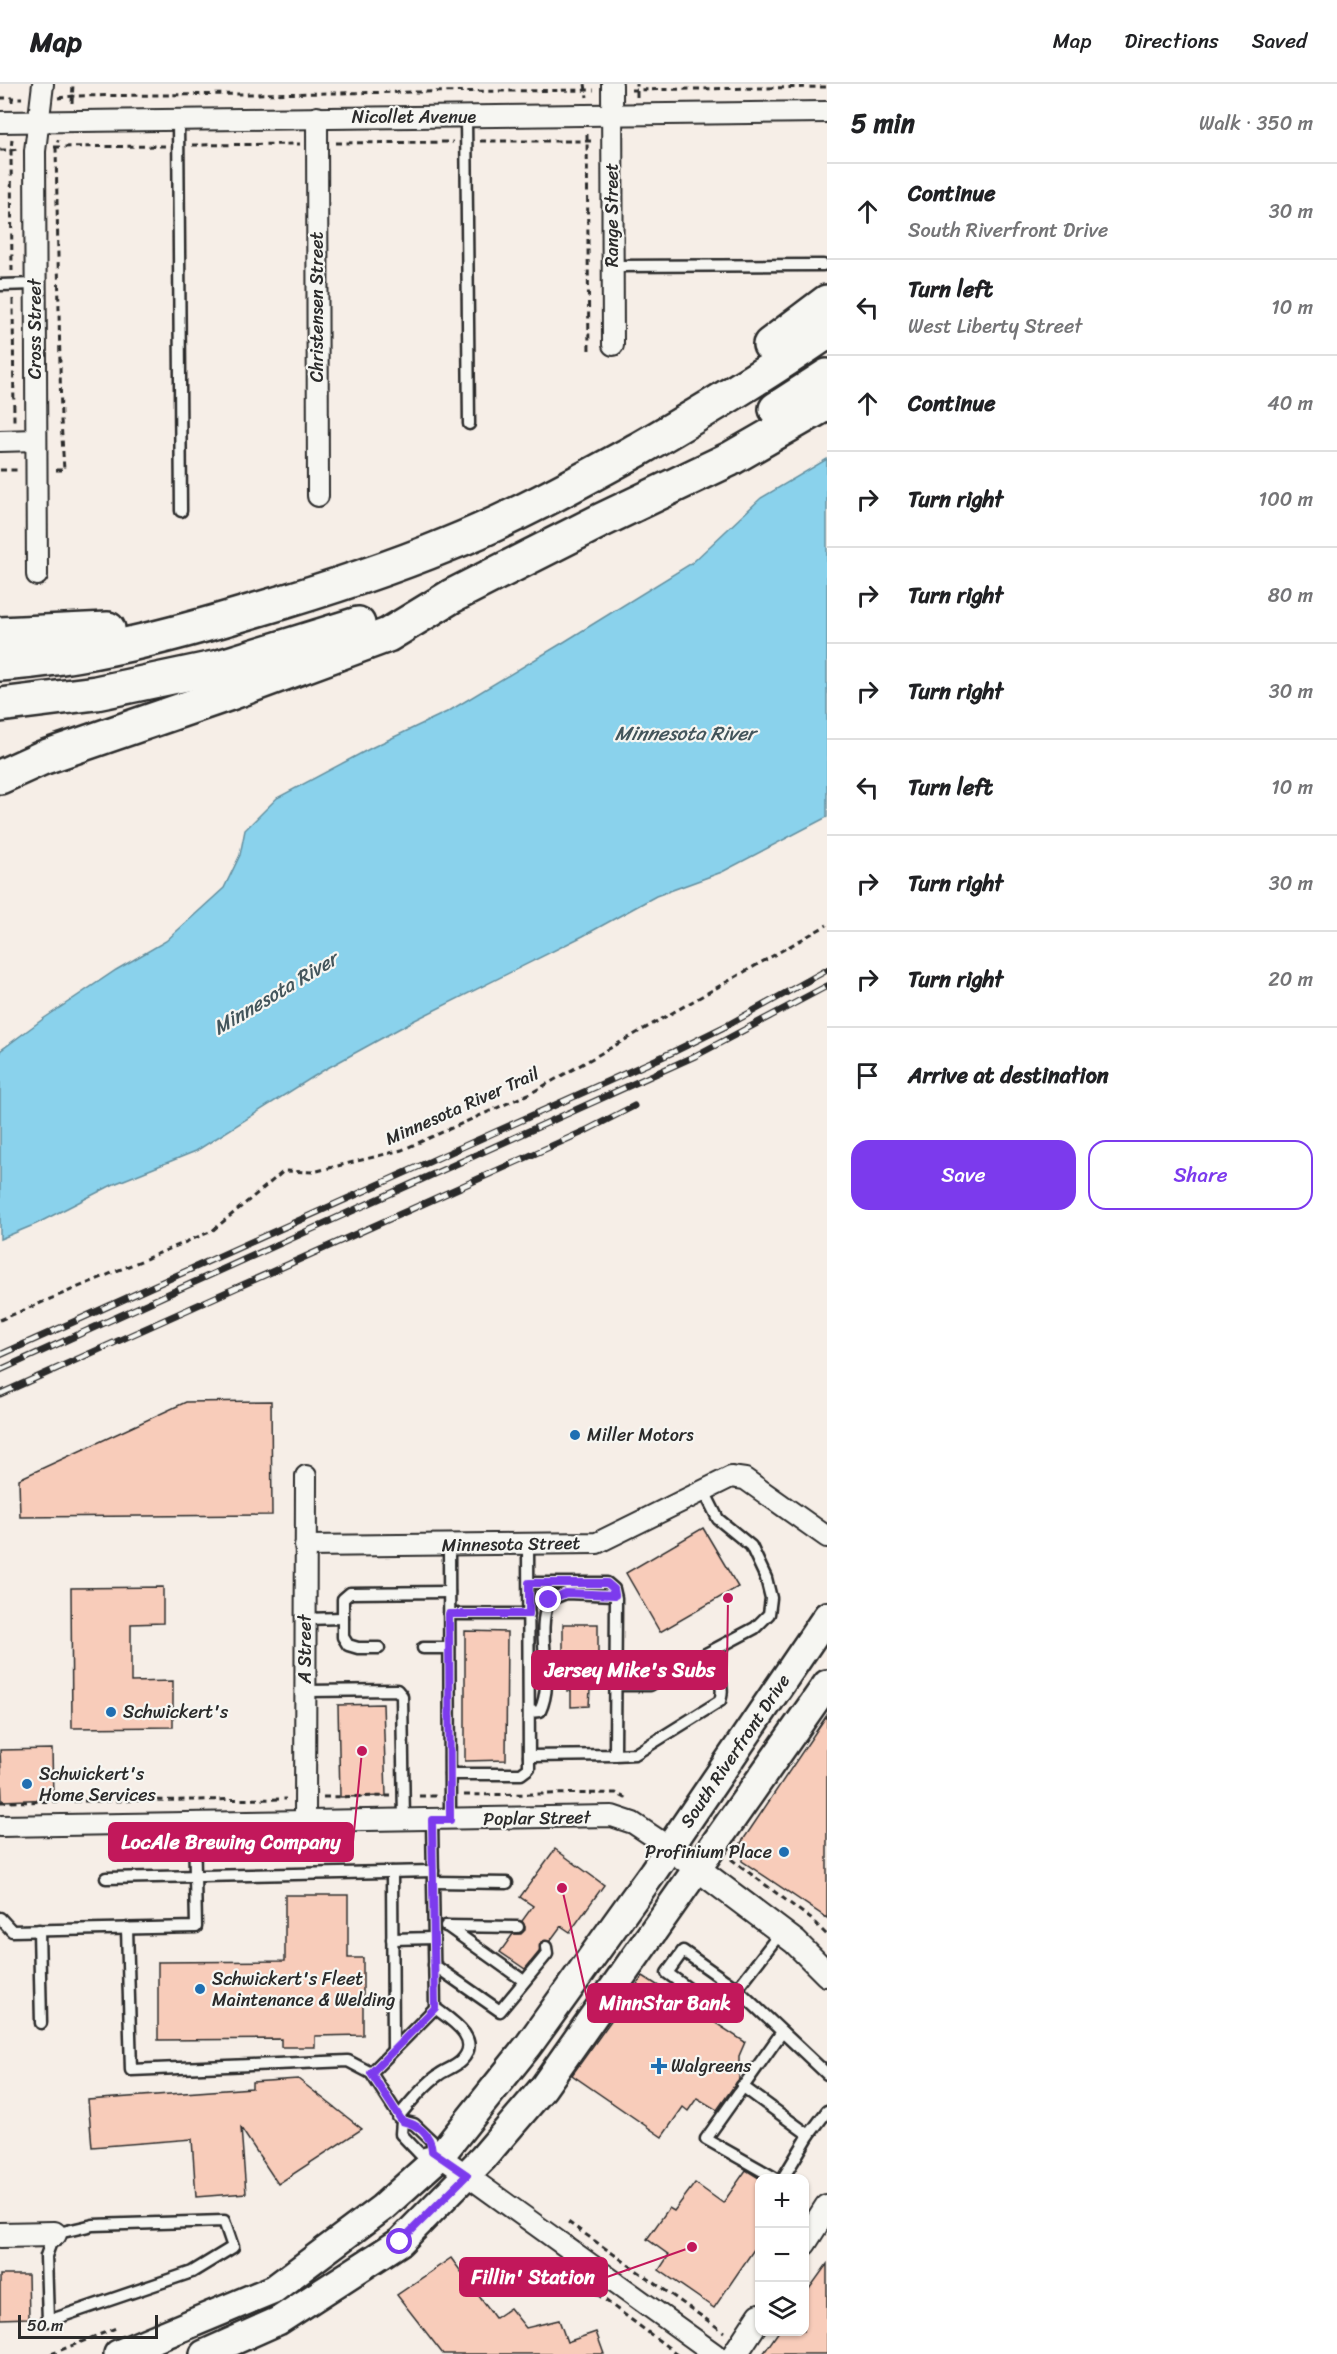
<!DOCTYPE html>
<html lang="en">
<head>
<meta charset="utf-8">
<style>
	:root { --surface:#fff; --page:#f6f6f6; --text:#202124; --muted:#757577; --line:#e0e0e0; --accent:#7c3aed }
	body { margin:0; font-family:Sriracha,sans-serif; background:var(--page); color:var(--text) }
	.controls { position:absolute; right:18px; bottom:18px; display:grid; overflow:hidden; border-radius:12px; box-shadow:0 2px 4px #0004 }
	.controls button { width:54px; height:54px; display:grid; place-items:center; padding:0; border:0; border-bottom:2px solid var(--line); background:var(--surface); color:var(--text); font:30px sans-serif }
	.scale { position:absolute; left:18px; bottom:15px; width:140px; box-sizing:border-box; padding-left:6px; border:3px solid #2b2b2b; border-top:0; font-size:16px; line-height:21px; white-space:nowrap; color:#2b2b2b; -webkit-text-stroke:4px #f6f6f2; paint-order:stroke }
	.stop { position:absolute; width:18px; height:18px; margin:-14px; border:4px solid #7c3aed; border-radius:50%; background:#fff }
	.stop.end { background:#7c3aed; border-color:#fff; box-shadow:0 2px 6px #0008 }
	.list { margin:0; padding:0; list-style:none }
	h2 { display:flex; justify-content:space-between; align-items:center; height:78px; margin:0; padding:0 24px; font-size:26px }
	h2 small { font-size:20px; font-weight:400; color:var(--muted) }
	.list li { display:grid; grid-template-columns:39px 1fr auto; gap:18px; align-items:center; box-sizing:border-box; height:96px; padding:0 24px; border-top:2px solid var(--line) }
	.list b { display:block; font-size:22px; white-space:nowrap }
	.list p { margin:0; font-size:20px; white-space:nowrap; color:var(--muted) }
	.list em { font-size:20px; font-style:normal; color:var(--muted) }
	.actions { display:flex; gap:12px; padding:18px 24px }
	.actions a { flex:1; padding:14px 0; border:2px solid var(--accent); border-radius:18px; text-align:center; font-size:21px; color:var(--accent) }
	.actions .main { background:var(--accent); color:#fff }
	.icon { flex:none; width:33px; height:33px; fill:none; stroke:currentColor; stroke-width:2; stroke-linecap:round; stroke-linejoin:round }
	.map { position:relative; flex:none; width:827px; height:2270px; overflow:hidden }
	header { display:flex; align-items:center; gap:36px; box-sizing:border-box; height:84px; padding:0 30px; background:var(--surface); border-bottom:2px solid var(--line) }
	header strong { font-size:28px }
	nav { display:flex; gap:33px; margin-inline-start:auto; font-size:21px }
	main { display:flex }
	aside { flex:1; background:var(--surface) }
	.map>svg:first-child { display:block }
	.water { fill:#8ad2ec; stroke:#648f9f; stroke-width:1.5 }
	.building { fill:#f8ccba; stroke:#2b2b2b; stroke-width:1.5 }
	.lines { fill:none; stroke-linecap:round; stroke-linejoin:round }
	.service-casing { stroke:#2b2b2b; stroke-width:15 }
	.minor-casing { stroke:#2b2b2b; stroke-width:24 }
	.tertiary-casing { stroke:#2b2b2b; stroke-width:28 }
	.secondary-casing { stroke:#2b2b2b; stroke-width:32 }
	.motorway-casing { stroke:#2b2b2b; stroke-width:38 }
	.path { stroke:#2b2b2b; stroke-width:3; stroke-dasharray:6 4.5; stroke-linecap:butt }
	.service { stroke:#f6f6f2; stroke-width:10 }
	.minor { stroke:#f6f6f2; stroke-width:20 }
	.tertiary { stroke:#f6f6f2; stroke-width:24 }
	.secondary { stroke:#f6f6f2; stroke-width:27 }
	.motorway { stroke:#f6f6f2; stroke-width:33 }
	.rail-casing { stroke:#2b2b2b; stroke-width:7 }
	.rail { stroke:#f6f6f2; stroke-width:4.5; stroke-dasharray:14; stroke-linecap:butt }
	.route { stroke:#7c3aed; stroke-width:8 }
	.poi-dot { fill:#1f6fb2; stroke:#f6f6f2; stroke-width:2 }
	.labels { text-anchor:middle; stroke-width:4.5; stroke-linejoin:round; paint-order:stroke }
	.street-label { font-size:18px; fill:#2b2b2b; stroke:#f6f6f2 }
	.poi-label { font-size:18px; fill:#2b2b2b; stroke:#f6f6f2; text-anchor:start }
	.water-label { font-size:20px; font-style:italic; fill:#43555b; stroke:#f6f6f2 }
	.leader { fill:none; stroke:#c2185b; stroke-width:2 }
	.callout-dot { fill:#c2185b; stroke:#f6f6f2; stroke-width:2 }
	.callout { fill:#c2185b; stroke:#c2185b; stroke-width:2 }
	.callout-label { font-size:20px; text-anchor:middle; font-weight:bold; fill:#fff }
</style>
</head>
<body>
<header>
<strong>Map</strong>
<nav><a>Map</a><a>Directions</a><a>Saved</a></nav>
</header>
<main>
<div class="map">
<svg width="827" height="2270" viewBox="0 0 827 2270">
	<rect width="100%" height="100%" fill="#f6eee7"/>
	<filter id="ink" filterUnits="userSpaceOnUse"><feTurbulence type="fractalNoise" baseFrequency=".0167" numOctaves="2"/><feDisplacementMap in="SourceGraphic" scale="12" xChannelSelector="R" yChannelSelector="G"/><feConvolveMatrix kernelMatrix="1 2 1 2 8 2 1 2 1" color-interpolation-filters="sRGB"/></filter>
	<g filter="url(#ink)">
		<!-- water -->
		<path class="water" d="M 827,375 L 827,733 L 722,788 L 656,812 L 583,852 L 413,937 L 324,986 L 196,1067 L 114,1100 L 36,1140 L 0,1155 L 0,967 L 43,935 L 116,886 L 166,857 L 224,804 L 240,771 L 245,746 L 277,714 L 373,663 L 449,627 L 564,558 L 692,479 L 761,414 Z"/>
		<!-- building -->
		<g class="building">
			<path d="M 271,1317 L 272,1431 L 20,1433 L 19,1395 L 186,1318 Z"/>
			<path d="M 703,1444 L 738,1503 L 660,1548 L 626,1489 Z"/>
			<path d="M 163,1503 L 163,1539 L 131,1540 L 131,1598 L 173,1597 L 173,1643 L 72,1644 L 71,1504 Z"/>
			<path d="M 563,1540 L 598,1540 L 598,1590 L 594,1590 L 593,1606 L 590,1606 L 589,1622 L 571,1623 L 571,1607 L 567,1607 L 567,1592 L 563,1590 Z"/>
			<path d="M 465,1547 L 507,1548 L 506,1676 L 465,1677 Z"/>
			<path d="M 383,1620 L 386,1712 L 340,1713 L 338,1621 Z"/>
			<path d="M 827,1631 L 827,1834 L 742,1777 L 741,1759 Z"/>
			<path d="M 52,1665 L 53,1715 L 2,1717 L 0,1666 Z"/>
			<path d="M 555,1765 L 604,1801 L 570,1848 L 561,1842 L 550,1857 L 541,1858 L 539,1868 L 525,1885 L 500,1868 L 513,1850 L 521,1850 L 525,1846 L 525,1843 L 522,1837 L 533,1822 L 520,1813 Z"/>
			<path d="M 285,1811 L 348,1811 L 348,1874 L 363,1874 L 363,1951 L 315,1952 L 315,1963 L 281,1963 L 281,1955 L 158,1956 L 158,1878 L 285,1877 Z"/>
			<path d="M 643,1892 L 745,1958 L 739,1972 L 739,1995 L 717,2026 L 697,2014 L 688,2027 L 683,2023 L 662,2053 L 572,1991 Z"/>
			<path d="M 298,1995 L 362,2045 L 278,2100 L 241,2044 L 246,2109 L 196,2113 L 192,2055 L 92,2063 L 88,2016 L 252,2004 L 252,1998 Z"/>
			<path d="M 746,2086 L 759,2094 L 759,2158 L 714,2224 L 659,2186 L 669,2171 L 647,2155 L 669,2124 L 674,2127 L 695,2099 L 723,2119 Z"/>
			<path d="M 451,2174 L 495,2234 L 510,2224 L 526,2244 L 559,2236 L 567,2258 L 596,2248 L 604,2270 L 443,2270 L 397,2211 Z"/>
			<path d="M 827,2180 L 827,2270 L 763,2270 L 779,2247 L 804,2247 L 804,2212 Z"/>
			<path d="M 0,2191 L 28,2191 L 29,2234 L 0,2235 Z"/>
		</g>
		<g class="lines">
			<defs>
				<g id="service">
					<path d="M 466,33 L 469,340"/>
					<path d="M 178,35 L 181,427"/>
					<path d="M 612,182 L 823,181"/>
					<path d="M 0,201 L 35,200"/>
					<path d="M 704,1407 L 718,1435 L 751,1462 L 766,1494 L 771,1514 L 769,1530 L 755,1544 L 706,1570"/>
					<path d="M 449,1460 L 450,1736"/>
					<path d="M 529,1499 L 607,1499 L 614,1505 L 616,1514 L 615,1671 L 529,1672"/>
					<path d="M 449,1530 L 529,1530"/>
					<path d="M 305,1535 L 343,1534"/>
					<path d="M 379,1564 L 358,1564 L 348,1561 L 343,1553 L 343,1515 L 350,1509 L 449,1508"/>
					<path d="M 423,1564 L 449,1564"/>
					<path d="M 305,1607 L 397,1606 L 402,1612 L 404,1737"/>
					<path d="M 529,1628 L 540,1627 C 556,1593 534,1551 549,1516 L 566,1509 L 615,1511"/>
					<path d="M 615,1671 L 635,1670 L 720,1617 C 726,1598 715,1586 706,1570 L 650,1601 L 616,1601"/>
					<path d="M 450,1690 L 521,1690 L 529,1684 L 528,1459"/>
					<path d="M 392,1788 L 393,1965"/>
					<path d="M 106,1794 L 433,1787"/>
					<path d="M 433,1798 L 507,1799"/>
					<path d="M 0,1834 L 12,1847 L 196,1843 L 194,1740"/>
					<path d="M 446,1842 L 518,1843"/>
					<path d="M 447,1842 L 524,1897"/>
					<path d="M 127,1844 L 131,1986 L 348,1977 L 371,1989"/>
					<path d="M 39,1846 L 41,1939"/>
					<path d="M 781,1848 L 737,1905 L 827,1990"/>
					<path d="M 392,1855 L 434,1854"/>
					<path d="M 434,1881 L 500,1927 L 547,1870 L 546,1863"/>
					<path d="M 726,1897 L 707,1918 L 667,1889 L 683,1867 L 737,1905"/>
					<path d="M 742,2002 L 809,2051"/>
					<path d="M 398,2033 C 410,2019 422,2003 437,1992 C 444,1986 454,1984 461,1977 C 483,1955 451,1936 435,1924"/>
					<path d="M 402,2037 L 371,1989 L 435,1924 L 432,1736"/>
					<path d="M 432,2067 L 432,2057 L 414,2040 L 402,2037 L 401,2050 L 420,2070 L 432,2067 L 435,2069"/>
					<path d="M 775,2094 L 706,2055 L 782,1948"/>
					<path d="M 783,2094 L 809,2051 L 827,2027"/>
					<path d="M 224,2137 L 233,2163 L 192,2188 L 48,2237 L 46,2172 L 54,2150 L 93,2141 Z"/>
				</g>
				<g id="minor">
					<path d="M 612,0 L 613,261"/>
					<path d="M 317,33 L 318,412"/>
					<path d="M 0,38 L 827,28"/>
					<path d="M 0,357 L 36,356"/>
					<path d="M 37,491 L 35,67 L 43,0"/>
					<path d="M 305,1462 L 597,1459 L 731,1393 L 745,1395 L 827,1453"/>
					<path d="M 305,1739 L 306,1392"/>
					<path d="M 0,1742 L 612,1732 L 633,1739 L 669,1763"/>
					<path d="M 440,2072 L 715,2270"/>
				</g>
				<g id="tertiary">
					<path d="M 669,1763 L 795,1858 L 827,1890"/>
					<path d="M 0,2151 L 54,2150"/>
					<path d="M 804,2159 L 827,2123"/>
					<path d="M 735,2270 L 760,2232"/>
				</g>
				<g id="secondary">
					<path d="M 118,2270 L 274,2205 L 382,2124 L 440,2072 L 528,1962 L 653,1788 L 827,1532"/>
					<path d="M 204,2270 L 278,2237 L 400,2158 L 483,2074 L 543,2004 L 827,1600"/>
				</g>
				<g id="motorway">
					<path d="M 770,261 L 827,218"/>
					<path d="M 776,325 L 827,292"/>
					<path d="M 0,550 L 108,545"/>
					<path d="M 0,580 C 87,574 173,551 256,526 C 321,507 386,486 449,460 C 514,434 577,399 639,365 C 703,328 766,290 827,248"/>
					<path d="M 0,621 L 96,609 L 219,583 L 358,540"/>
					<path d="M 0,693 L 42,674 L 228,610 L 388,551 L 452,512 L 600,437 L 730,375 L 827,319"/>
				</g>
			</defs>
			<!-- service casing -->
			<use href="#service" class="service-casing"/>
			<!-- minor casing -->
			<use href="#minor" class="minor-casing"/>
			<!-- tertiary casing -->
			<use href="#tertiary" class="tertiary-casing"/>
			<!-- secondary casing -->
			<use href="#secondary" class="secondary-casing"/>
			<!-- motorway casing -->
			<use href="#motorway" class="motorway-casing"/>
			<!-- path -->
			<g class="path">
				<path d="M 585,0 L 587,13"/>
				<path d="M 631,6 L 827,3"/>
				<path d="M 637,13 L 637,0"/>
				<path d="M 0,14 L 12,14"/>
				<path d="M 58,14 L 73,12 L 594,6"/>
				<path d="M 12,18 L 12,14 L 22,14"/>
				<path d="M 72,19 L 73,0"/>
				<path d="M 587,50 L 589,270"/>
				<path d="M 12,55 L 11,66 L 18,65"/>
				<path d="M 480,57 L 594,57"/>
				<path d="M 336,59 L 453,58"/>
				<path d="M 192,61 L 300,60"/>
				<path d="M 54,63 L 165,62"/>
				<path d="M 0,66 L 11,66 L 12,188"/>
				<path d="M 13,215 L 14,338"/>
				<path d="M 0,386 L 19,386"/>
				<path d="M 56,386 L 64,386 L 61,336 L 56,63 L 58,56"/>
				<path d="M 0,1236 L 212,1147 L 284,1087 L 313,1088 L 402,1066 L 533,1008 L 827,841"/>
				<path d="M 464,1711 L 616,1709 L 629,1716"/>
				<path d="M 419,1712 L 436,1712"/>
				<path d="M 323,1713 L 391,1712"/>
				<path d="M 0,1718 L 286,1715"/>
				<path d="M 731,1775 L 811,1835 L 827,1851"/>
				<path d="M 568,2138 L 724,2248"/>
				<path d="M 597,2210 L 677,2270"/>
				<path d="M 51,2270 L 116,2244"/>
			</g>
			<!-- service -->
			<use href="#service" class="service"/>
			<!-- minor -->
			<use href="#minor" class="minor"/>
			<!-- tertiary -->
			<use href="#tertiary" class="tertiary"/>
			<!-- secondary -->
			<use href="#secondary" class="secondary"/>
			<!-- motorway -->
			<use href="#motorway" class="motorway"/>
			<defs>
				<g id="rail">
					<path d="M 0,1271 L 673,968 L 728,941 L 827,886"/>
					<path d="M 0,1286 L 695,972 L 827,902"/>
					<path d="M 0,1310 L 585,1047 L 634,1022"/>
				</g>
			</defs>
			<!-- rail casing -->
			<use href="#rail" class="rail-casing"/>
			<!-- rail -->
			<use href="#rail" class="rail"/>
		</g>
	</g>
	<g class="lines" filter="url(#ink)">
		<!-- route -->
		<path class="route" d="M 400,2158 L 467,2091 L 432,2067 C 431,2050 417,2040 402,2037 L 371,1989 L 435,1924 L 432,1736 L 450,1736 L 449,1530 L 529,1530 L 529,1499 L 607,1499 L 614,1505 L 615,1511 L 566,1509 L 549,1516"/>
	</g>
	<!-- markers -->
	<g class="poi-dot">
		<circle cx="575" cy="1351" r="6"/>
		<circle cx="111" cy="1628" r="6"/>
		<circle cx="27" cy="1700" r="6"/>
		<circle cx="784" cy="1768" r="6"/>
		<circle cx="200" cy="1905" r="6"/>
		<path d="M656 1973h6v6h6v6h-6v6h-6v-6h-6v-6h6z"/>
	</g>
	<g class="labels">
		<!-- street labels -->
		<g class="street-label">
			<text x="414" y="39">Nicollet Avenue</text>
			<text transform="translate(612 131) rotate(-90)" y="6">Range Street</text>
			<text transform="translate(317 223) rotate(-90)" y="6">Christensen Street</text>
			<text transform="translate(35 245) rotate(-90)" y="6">Cross Street</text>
			<text transform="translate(462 1022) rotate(-24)" y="6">Minnesota River Trail</text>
			<text transform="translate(511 1460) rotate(-1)" y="6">Minnesota Street</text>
			<text transform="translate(305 1565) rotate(-90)" y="6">A Street</text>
			<text transform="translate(735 1667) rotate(-56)" y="6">South Riverfront Drive</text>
			<text transform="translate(537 1734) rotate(-1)" y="6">Poplar Street</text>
		</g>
		<!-- poi labels -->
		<g class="poi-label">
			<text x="587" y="1357">Miller Motors</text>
			<text x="123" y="1634">Schwickert's</text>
			<text x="39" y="1696">Schwickert's<tspan x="39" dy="21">Home Services</tspan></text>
			<text x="772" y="1774" text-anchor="end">Profinium Place</text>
			<text x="212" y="1901">Schwickert's Fleet<tspan x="212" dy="21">Maintenance &amp; Welding</tspan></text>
			<text x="671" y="1988">Walgreens</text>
		</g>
		<!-- water labels -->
		<g class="water-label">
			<text x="685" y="656">Minnesota River</text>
			<text transform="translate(275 909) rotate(-31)" y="7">Minnesota River</text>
		</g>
	</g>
	<!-- callouts -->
	<path class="leader" d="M728 1514L727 1586M362 1667L353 1758M562 1804L588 1919M692 2163L607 2193"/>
	<g class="callout-dot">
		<circle cx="728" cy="1514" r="6"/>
		<circle cx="362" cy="1667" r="6"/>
		<circle cx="562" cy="1804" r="6"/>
		<circle cx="692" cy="2163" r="6"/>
	</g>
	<g class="callout">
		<rect x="532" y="1567" width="195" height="38" rx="6"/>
		<rect x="109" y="1739" width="244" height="38" rx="6"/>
		<rect x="588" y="1900" width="155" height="38" rx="6"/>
		<rect x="460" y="2174" width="147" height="38" rx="6"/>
	</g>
	<g class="callout-label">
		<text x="630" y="1593">Jersey Mike's Subs</text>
		<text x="231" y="1765">LocAle Brewing Company</text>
		<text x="665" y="1926">MinnStar Bank</text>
		<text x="533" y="2200">Fillin' Station</text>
	</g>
</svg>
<div class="controls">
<button>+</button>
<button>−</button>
<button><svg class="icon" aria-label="layers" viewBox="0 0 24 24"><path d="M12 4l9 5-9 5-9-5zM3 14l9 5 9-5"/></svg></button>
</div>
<div class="scale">50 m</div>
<div class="stop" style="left:400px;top:2158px"></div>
<div class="stop end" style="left:549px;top:1516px"></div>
</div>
<aside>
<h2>5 min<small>Walk · 350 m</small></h2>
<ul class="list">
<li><svg class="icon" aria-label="ahead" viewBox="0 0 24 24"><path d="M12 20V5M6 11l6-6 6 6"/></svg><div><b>Continue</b><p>South Riverfront Drive</p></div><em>30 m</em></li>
<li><svg class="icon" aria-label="left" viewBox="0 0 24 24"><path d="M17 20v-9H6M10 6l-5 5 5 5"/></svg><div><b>Turn left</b><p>West Liberty Street</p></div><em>10 m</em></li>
<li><svg class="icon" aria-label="ahead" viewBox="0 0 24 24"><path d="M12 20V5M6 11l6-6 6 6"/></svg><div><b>Continue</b></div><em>40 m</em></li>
<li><svg class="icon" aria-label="right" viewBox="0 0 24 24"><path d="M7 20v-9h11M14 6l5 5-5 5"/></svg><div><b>Turn right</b></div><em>100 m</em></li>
<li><svg class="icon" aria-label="right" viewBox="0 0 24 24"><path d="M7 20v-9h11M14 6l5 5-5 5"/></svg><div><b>Turn right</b></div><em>80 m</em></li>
<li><svg class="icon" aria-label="right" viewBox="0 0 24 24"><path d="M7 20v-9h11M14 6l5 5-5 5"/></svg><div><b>Turn right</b></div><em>30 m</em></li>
<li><svg class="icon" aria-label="left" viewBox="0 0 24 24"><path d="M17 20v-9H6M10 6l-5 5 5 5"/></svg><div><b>Turn left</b></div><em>10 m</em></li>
<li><svg class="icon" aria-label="right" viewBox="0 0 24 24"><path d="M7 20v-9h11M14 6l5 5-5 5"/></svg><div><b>Turn right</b></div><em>30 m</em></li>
<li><svg class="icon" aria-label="right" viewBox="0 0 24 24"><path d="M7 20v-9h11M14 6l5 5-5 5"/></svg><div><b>Turn right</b></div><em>20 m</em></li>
<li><svg class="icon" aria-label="arrive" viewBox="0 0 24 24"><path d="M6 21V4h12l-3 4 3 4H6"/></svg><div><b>Arrive at destination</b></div></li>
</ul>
<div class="actions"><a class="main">Save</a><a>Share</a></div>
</aside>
</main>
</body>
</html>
